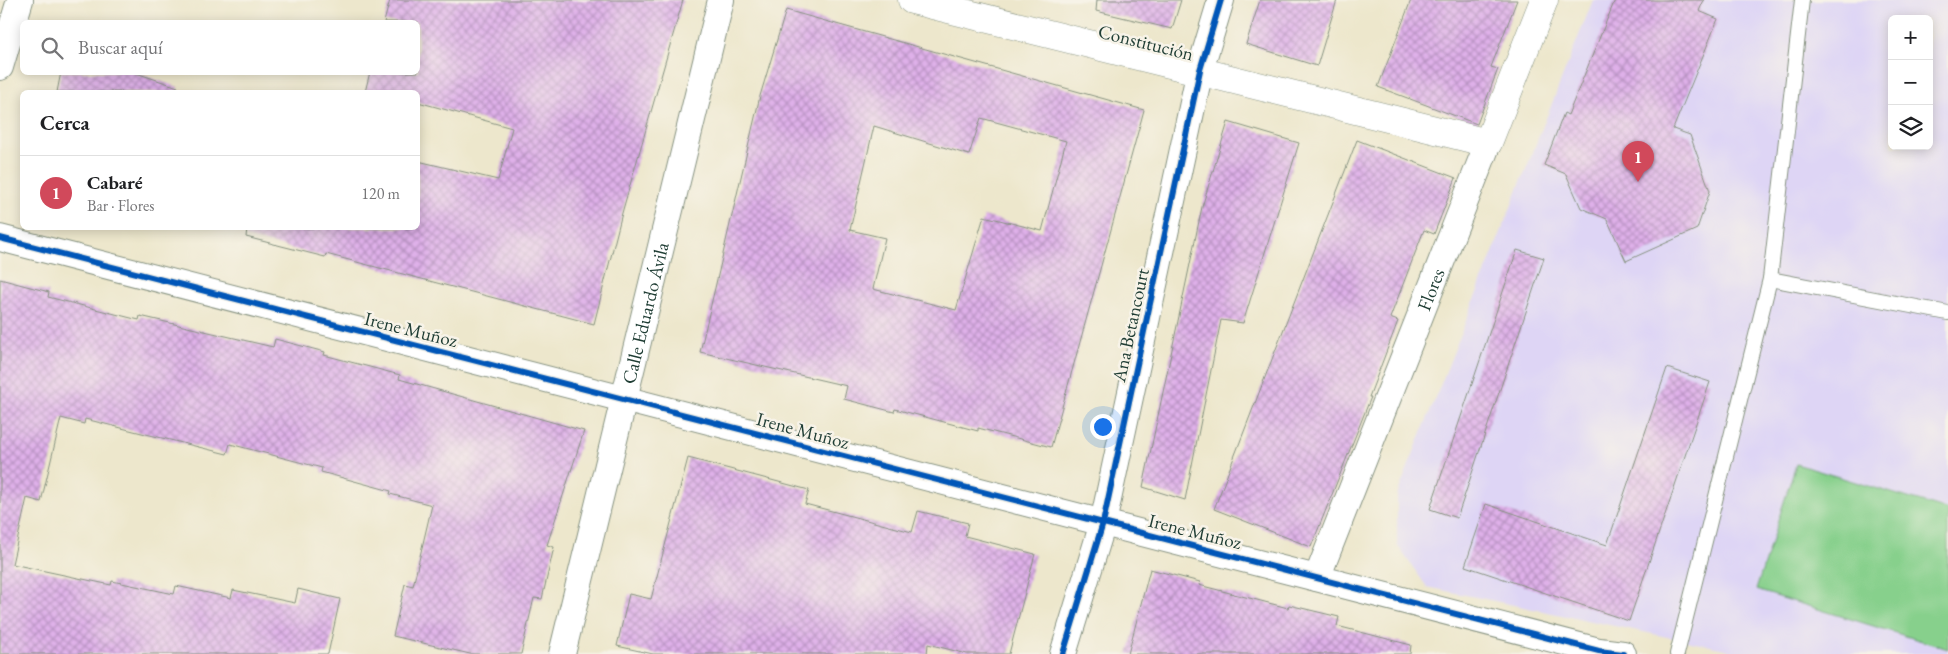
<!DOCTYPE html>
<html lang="es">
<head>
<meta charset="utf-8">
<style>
	:root { --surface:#fff; --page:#f2f2f2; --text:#202124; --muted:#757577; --line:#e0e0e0; --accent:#d1495b }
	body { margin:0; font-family:"EB Garamond",serif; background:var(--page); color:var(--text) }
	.controls { position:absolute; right:15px; top:15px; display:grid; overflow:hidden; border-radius:8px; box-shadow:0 2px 12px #0003 }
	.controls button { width:45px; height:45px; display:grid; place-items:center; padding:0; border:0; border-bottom:1px solid var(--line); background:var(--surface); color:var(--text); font:25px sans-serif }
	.you { position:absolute; left:1102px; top:426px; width:18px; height:18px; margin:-12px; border:4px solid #fff; border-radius:50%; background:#1a73e8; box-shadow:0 0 0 8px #1a73e833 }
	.badge { display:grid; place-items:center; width:32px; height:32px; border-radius:50%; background:var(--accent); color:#fff; font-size:16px; font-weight:700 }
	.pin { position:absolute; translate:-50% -41px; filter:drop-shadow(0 1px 2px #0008) }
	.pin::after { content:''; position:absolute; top:26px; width:18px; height:15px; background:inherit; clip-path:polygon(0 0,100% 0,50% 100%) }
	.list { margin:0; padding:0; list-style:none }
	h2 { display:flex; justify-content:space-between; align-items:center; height:65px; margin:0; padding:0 20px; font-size:21px }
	h2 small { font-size:16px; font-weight:400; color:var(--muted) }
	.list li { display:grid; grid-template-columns:32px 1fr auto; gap:15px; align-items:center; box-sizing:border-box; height:75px; padding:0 20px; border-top:1px solid var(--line) }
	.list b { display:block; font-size:19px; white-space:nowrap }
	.list p { margin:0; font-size:16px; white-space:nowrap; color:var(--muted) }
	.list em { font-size:16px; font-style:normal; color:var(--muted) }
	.icon { flex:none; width:28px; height:28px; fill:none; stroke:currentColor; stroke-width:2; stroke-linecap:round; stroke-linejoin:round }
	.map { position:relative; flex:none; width:1948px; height:654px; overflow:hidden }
	.search { position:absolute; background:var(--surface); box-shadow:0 2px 12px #0003; left:20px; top:20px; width:400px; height:55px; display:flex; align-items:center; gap:12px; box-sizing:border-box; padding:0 18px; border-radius:8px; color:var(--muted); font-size:19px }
	.panel { position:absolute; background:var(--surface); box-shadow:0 2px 12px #0003; left:20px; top:90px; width:400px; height:140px; border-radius:8px }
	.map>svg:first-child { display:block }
	.built { fill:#ded5f5; fill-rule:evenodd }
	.pitch { fill:#87d08c; stroke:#538660 }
	.building { fill:url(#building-cross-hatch); fill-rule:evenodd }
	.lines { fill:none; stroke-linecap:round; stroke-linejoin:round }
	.lane-casing { stroke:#869280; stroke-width:16 }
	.street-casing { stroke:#869280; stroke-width:28 }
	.secondary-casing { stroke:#869280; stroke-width:29 }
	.lane { stroke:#fff; stroke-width:14 }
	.street { stroke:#fff; stroke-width:26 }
	.secondary { stroke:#fff; stroke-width:28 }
	.cycleway-casing { stroke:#f7f3e8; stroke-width:9 }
	.cycleway { stroke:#0057b8; stroke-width:6 }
	.labels { text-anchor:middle; stroke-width:5; stroke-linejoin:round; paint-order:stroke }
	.street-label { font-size:19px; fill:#1f3d34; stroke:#f7f3e8 }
</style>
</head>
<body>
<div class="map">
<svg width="1948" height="654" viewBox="0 0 1948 654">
	<defs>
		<pattern id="building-cross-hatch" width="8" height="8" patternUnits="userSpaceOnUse" patternTransform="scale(1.25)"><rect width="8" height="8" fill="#dfb0e9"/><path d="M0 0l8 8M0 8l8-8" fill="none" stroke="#b490be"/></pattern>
	</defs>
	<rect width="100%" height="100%" fill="#f7f3e8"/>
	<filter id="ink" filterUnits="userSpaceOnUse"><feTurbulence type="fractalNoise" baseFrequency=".02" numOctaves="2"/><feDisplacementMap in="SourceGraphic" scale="10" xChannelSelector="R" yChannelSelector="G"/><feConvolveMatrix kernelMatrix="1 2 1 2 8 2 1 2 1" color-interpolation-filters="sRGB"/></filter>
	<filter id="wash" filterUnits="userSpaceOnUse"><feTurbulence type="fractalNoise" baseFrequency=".0096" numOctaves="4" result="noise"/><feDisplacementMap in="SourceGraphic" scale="20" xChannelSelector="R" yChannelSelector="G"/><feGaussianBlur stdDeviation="1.12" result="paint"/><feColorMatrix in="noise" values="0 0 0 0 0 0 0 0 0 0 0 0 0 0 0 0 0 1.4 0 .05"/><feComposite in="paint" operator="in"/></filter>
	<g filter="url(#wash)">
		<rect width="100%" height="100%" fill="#ede7cc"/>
		<!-- built -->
		<path class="built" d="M 1593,0 L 1948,0 L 1948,654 L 1739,654 L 1725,649 L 1427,587 L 1397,545 L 1397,495 ZM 1892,19 L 1929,19 L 1929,146 L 1892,146 Z"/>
		<!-- pitch -->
		<path class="pitch" d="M 1796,464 L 1948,510 L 1948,649 L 1756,590 Z"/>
		<g id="blocks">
			<!-- building -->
			<g class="building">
				<path d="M 390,0 L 683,0 L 622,213 L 594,324 L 326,254 L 325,257 L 246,237 L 247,228 L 418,228 L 418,161 L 498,180 L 512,128 L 418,102 L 418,92 L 365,92 L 370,72 L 418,72 L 418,22 L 384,22 Z"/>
				<path d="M 1097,0 L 1181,0 L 1172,29 L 1096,11 Z"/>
				<path d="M 1260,0 L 1337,0 L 1317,66 L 1246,44 Z"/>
				<path d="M 1411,0 L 1517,0 L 1491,67 L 1498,69 L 1477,124 L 1378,87 Z"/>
				<path d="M 1615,0 L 1704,0 L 1699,11 L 1718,19 L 1673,129 L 1690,135 L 1710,191 L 1697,229 L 1626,261 L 1607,219 L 1581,208 L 1566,174 L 1544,165 L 1564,113 L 1568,115 Z"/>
				<path d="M 786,10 L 1144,110 L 1051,447 L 978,428 L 978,431 L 895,409 L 894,412 L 844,399 L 847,386 L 700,352 L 760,96 ZM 981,118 L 1066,141 L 1042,231 L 984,216 L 956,310 L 873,289 L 885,238 L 850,230 L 874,126 L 969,155 Z"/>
				<path d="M 61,72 L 133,72 L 178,87 L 177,92 L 57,92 Z"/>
				<path d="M 1228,122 L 1299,143 L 1243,323 L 1221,320 L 1185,500 L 1143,487 L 1202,207 Z"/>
				<path d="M 1357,140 L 1456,178 L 1434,234 L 1424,230 L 1390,318 L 1398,321 L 1369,397 L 1371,397 L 1311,547 L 1214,509 Z"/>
				<path d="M 1517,250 L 1544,258 L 1457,518 L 1430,509 Z"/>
				<path d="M 0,279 L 49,292 L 48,297 L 139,320 L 140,316 L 273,347 L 275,339 L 325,352 L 324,355 L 400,375 L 399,379 L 584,431 L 547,545 L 554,547 L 542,599 L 534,598 L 521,654 L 470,654 L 393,636 L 405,584 L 413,586 L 432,505 L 390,494 L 391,491 L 321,472 L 322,468 L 230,444 L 227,454 L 85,419 L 84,424 L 61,418 L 41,502 L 27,498 L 12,564 L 111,585 L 112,581 L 174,594 L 176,586 L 231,598 L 233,590 L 295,603 L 298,589 L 340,599 L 328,654 L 0,654 Z"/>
				<path d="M 1667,368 L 1710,382 L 1629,621 L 1465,566 L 1486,504 L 1607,545 Z"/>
				<path d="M 688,458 L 809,490 L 805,504 L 912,532 L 918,511 L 968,523 L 965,536 L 1035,554 L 1009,654 L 967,654 L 928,644 L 927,654 L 653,654 L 617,646 L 629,594 L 651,599 Z"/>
				<path d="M 1150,569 L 1200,582 L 1199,585 L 1288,608 L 1289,605 L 1339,617 L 1337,626 L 1411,645 L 1410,654 L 1128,654 Z"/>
			</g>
		</g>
	</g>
	<g filter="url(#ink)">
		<use href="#blocks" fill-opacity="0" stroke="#869280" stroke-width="1"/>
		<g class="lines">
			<defs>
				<g id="lane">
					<path d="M 1770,279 L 1948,313"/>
					<path d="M 1677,654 L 1770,279 L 1802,0"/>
				</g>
				<g id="street">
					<path d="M 0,67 L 20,0"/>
					<path d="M 0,238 L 1599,651 L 1623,654"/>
					<path id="s1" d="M 1317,578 L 1488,143"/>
					<path id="s2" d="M 562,654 L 721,0"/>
					<path d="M 1063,654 L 1103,523 L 1200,70 L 1221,0"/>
				</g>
				<path id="secondary" d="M 912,0 L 1488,143 L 1544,0"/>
			</defs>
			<!-- lane casing -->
			<use href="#lane" class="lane-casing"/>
			<!-- street casing -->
			<use href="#street" class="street-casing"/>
			<!-- secondary casing -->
			<use href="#secondary" class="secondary-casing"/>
			<!-- lane -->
			<use href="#lane" class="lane"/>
			<!-- street -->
			<use href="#street" class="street"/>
			<!-- secondary -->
			<use href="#secondary" class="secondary"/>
			<defs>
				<g id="cycleway">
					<path d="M 0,238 L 1599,651 L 1623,654"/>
					<path d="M 1063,654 L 1103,523 L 1200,70 L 1221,0"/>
				</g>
			</defs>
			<!-- cycleway casing -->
			<use href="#cycleway" class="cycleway-casing"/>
			<!-- cycleway -->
			<use href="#cycleway" class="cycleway"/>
		</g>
	</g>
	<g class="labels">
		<!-- street labels -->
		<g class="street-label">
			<text transform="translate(1146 42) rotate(14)" y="7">Constitución</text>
			<text dy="7" stroke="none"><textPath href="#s1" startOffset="310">Flores</textPath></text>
			<text dy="7" stroke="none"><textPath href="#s2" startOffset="351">Calle Eduardo Ávila</textPath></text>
			<text transform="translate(1130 325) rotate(-78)" y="7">Ana Betancourt</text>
			<text transform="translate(411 329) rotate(14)" y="7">Irene Muñoz</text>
			<text transform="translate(803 430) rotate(15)" y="7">Irene Muñoz</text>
			<text transform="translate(1195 531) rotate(14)" y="7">Irene Muñoz</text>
		</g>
	</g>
</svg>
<div class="controls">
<button>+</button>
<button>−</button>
<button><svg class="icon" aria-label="layers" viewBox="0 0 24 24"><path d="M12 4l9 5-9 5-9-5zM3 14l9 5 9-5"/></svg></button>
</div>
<div class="you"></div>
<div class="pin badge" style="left:1638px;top:182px">1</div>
<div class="search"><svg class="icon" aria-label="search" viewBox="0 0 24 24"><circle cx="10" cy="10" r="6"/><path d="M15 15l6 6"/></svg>Buscar aquí</div>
<section class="panel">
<h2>Cerca<small></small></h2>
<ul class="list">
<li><span class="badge">1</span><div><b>Cabaré</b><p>Bar · Flores</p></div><em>120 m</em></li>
</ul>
</section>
</div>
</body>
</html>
